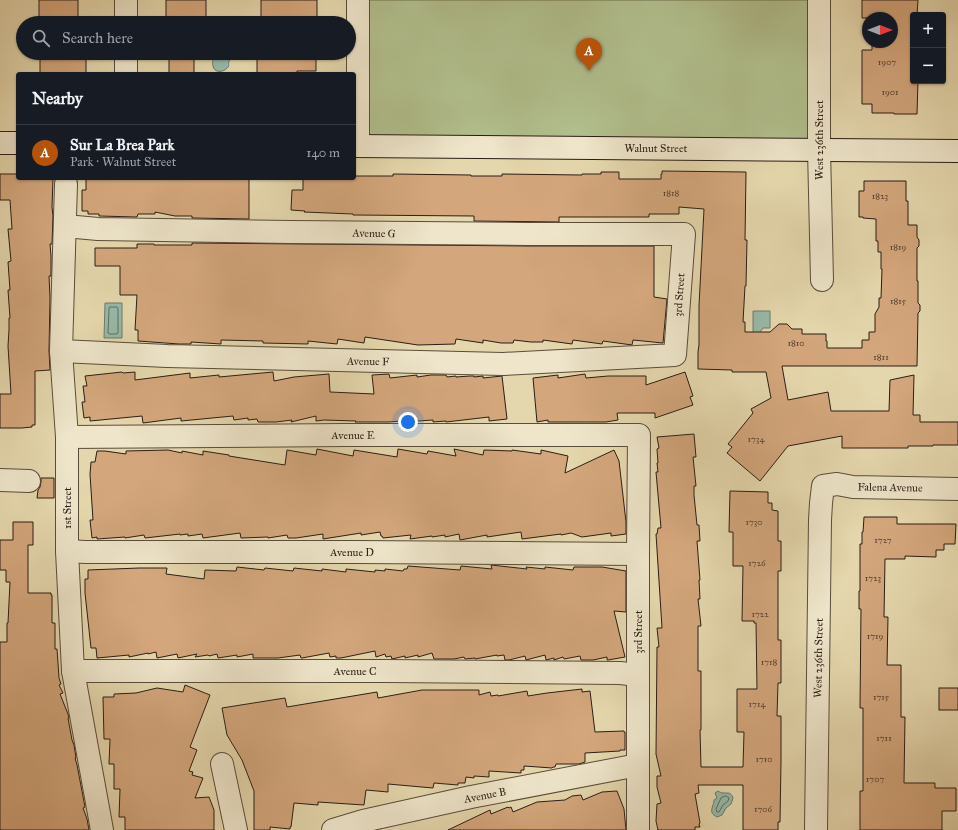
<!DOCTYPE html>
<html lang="en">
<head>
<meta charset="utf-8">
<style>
	:root { --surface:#171b24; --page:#20242c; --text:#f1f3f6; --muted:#9ea1a6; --line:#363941; --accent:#b45309 }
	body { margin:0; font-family:"IM FELL Great Primer",serif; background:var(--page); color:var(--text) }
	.controls { position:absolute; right:12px; top:12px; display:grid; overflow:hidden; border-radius:4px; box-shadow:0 1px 3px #0004 }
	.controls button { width:36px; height:36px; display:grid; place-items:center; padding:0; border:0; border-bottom:1px solid var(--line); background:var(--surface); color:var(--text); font:20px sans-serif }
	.compass { position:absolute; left:862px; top:12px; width:36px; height:36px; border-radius:50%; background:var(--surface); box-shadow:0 1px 3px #0004; rotate:90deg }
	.you { position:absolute; left:408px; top:422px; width:14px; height:14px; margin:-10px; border:3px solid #fff; border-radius:50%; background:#1a73e8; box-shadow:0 0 0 6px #1a73e833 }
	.badge { display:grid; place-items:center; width:26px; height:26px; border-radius:50%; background:var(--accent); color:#fff; font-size:13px; font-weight:700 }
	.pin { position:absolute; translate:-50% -33px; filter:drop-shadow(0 1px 2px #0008) }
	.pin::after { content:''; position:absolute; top:21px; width:14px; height:12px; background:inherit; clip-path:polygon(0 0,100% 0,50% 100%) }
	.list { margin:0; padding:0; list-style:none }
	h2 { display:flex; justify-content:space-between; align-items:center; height:52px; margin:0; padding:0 16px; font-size:17px }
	h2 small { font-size:13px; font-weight:400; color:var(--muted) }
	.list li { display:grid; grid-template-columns:26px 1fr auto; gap:12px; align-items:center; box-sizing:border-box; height:56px; padding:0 16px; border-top:1px solid var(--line) }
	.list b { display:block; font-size:15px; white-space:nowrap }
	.list p { margin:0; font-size:13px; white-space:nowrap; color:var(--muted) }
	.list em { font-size:13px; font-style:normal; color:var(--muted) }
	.icon { flex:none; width:22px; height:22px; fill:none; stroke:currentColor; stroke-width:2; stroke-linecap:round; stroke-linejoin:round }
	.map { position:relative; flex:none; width:958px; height:830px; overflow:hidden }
	.search { position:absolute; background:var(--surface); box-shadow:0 1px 3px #0004; left:16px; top:16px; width:340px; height:44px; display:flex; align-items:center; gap:10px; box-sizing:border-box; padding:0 14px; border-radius:22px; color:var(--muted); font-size:15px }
	.panel { position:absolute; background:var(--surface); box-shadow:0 1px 3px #0004; left:16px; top:72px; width:340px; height:108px; border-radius:4px }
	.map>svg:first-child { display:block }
	.green { fill:#b1bf8d; stroke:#6e6e51 }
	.water { fill:#96baa9; stroke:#6b7b6e }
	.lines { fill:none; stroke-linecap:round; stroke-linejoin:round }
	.shore { stroke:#606c5f; stroke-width:1 }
	.building { fill:#d3a67c; stroke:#2b1d15 }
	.street-casing { stroke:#5a4c3b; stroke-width:24 }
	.secondary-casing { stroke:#2b1d15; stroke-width:24 }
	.street { stroke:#eee5ca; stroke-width:22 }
	.secondary { stroke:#eee5ca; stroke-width:22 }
	.labels { text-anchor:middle; stroke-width:3; stroke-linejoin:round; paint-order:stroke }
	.number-label { font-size:9px; fill:#553f2f }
	.street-label { font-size:11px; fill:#2b1d15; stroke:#eee5ca }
</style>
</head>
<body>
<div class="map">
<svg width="958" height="830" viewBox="0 0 958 830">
	<rect width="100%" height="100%" fill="#e5d7ad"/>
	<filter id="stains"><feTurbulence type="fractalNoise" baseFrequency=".005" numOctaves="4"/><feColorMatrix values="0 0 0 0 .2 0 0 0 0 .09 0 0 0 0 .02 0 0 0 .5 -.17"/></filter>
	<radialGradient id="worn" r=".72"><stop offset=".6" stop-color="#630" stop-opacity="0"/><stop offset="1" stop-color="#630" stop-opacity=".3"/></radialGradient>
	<!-- green -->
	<path class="green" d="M 361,0 L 816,0 L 815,146 L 362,142 Z"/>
	<!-- water -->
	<g class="water">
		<path d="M 219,53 L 235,53 C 234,55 230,58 229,61 C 228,65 230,66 226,69 C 221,73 214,72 213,66 C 212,63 213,60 214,57 Z"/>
		<path d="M 105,303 L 122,303 L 122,338 L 104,338 Z"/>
		<path d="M 753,311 L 770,311 L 770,328 L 763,328 L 760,332 L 753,337 Z"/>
		<path d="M 718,791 C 719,792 722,793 723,793 C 728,793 731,792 733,798 L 731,804 L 726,808 L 722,815 L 717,817 C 707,812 714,807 714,800 L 717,798 L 715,793 Z"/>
	</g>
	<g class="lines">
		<!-- shore -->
		<g class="shore">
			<path d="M 110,307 L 117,307 L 118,309 L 118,333 L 116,334 L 110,334 L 108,333 L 109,309 Z"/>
			<path d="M 726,796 L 729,798 L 728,801 L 723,805 L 719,812 L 717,812 L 716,809 L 721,798 Z"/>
		</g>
	</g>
	<!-- building -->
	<g class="building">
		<rect x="39" y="0" width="39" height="23"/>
		<path d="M 166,0 L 206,0 L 206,23 L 168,23 L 168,22 L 166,22 Z"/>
		<path d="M 261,0 L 317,0 L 317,18 L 310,18 L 310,23 L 266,23 L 266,17 L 261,17 Z"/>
		<path d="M 862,0 L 918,0 L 917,15 L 913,15 L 913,81 L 918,81 L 917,114 L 894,114 L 894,113 L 872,113 L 872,104 L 862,104 L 862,50 L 872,50 L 872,42 L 892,42 L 892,18 L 862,18 Z"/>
		<rect x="40" y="53" width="46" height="21"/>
		<path d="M 257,53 L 316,53 L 316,71 L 297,71 L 297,73 L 257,73 Z"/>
		<path d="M 194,55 L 194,74 L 169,74 L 169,56 Z"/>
		<path d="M 662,171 L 746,172 L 745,240 L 747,240 L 746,286 L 745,286 L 743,322 L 745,322 L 745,332 L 770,332 L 779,324 L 787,324 L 792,329 L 802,329 L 802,334 L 826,334 L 826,341 L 827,341 L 827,348 L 862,348 L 862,340 L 869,340 L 869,332 L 875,332 L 875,314 L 879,307 L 879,298 L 881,298 L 882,269 L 881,269 L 881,252 L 878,252 L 878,241 L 876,241 L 876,219 L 863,218 L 863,217 L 859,217 L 859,191 L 864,191 L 864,181 L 906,181 L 906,201 L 908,201 L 908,225 L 917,225 L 917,237 L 919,240 L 919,246 L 917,248 L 917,281 L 918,281 L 918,303 L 920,305 L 920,311 L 918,313 L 917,366 L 782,366 L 788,400 L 828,392 L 831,411 L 889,411 L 890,380 L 914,375 L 913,415 L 920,415 L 920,422 L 958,422 L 958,445 L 933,445 L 933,446 L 908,446 L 908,448 L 842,448 L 842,436 L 788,446 L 760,481 L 727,453 L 732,447 L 728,444 L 753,413 L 751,409 L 771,398 L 766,372 L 732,372 L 732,370 L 698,369 L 698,352 L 699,345 L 699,306 L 704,209 L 679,207 L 679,214 L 649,214 L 649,217 L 559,217 L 559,222 L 474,221 L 474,216 L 353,215 L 353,214 L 304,212 L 305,211 L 291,210 L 292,190 L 303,190 L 303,178 L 354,178 L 354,176 L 393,176 L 393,174 L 471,175 L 471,176 L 502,176 L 502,174 L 582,175 L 582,174 L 601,174 L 601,172 L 619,172 L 619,179 L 661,179 L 661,174 L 662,174 Z"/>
		<path d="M 0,174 L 18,174 L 18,178 L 53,178 L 52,207 L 53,216 L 52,244 L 50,244 L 51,256 L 51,276 L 49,276 L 50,298 L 49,351 L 50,370 L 35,371 L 35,425 L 32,425 L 32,427 L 22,428 L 0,428 L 0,394 L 11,394 L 8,346 L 9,330 L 9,318 L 10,318 L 8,290 L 10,290 L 8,262 L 11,261 L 8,229 L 12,229 L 10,200 L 0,200 Z"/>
		<path d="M 86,178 L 249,178 L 249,219 L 192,218 L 192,216 L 175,216 L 155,212 L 155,214 L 138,214 L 137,217 L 99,216 L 99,214 L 88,214 L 88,211 L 82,211 L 82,190 L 86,190 Z"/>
		<path d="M 192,243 L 529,246 L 654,246 L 654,297 L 667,299 L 663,343 L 633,340 L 632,345 L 603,341 L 602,344 L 573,340 L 572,344 L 543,340 L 543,342 L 531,342 L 514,340 L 513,343 L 501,343 L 483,340 L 483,343 L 456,339 L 455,344 L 418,345 L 365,337 L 364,343 L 338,339 L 337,344 L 308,341 L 308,344 L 263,343 L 263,341 L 221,340 L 221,344 L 191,342 L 191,344 L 179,344 L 138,341 L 138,330 L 135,330 L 137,295 L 120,295 L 120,266 L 95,266 L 95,248 L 137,248 L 137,244 L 154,244 L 154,245 L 192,245 Z"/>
		<path d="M 122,372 L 123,373 L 135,372 L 135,380 L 190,373 L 190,378 L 219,375 L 219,377 L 273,372 L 274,381 L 294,377 L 329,374 L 330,392 L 374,394 L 372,375 L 389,374 L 390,378 L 417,375 L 417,377 L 431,375 L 446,375 L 447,377 L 456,376 L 456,377 L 470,376 L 474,376 L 474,377 L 483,376 L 483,378 L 502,376 L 507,419 L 489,421 L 489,417 L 446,422 L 446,421 L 433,422 L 433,420 L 403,422 L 403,421 L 388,422 L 355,422 L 356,421 L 324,420 L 316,421 L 316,416 L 291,422 L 292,420 L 276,422 L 258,422 L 257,419 L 248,420 L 248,418 L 234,420 L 233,416 L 181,421 L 181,418 L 143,423 L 142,416 L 90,421 L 90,417 L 84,418 L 82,402 L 85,402 L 83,386 L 87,386 L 85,376 Z"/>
		<path d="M 685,372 L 693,396 L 690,397 L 693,405 L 655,418 L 655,413 L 617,413 L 618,420 L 606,422 L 548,422 L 548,420 L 537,422 L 533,378 L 558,375 L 558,378 L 585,374 L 586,378 L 608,376 L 646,376 L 646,385 Z"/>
		<path d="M 694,434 L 696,457 L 693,457 L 696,486 L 694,486 L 694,495 L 697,525 L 699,525 L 700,541 L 697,541 L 700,580 L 699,580 L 700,599 L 698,599 L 701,626 L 698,626 L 698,671 L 701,671 L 701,730 L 700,730 L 701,767 L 743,767 L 744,732 L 737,732 L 737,689 L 757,689 L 756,623 L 754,623 L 754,621 L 742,621 L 743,566 L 733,566 L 733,532 L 729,532 L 730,491 L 768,492 L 768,503 L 772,503 L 772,510 L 778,511 L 778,541 L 781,541 L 781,571 L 778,571 L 778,640 L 781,640 L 781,683 L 778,683 L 777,716 L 781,716 L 781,761 L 780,822 L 778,822 L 778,830 L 743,830 L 743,785 L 698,785 L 699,793 L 695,794 L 700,823 L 699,824 L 700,827 L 695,827 L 695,830 L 658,830 L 656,821 L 657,804 L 661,803 L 657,787 L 657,776 L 661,776 L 656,754 L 657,647 L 659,647 L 657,628 L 662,628 L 656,534 L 657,534 L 658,528 L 661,528 L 656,472 L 658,472 L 657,463 L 658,463 L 657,449 L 659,448 L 657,437 Z"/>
		<path d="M 317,449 L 353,456 L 354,450 L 397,457 L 398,449 L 427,454 L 428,451 L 456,456 L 454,449 L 483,455 L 484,450 L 512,451 L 512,450 L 541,454 L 541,450 L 568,456 L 565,473 L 614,450 L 619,461 L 626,522 L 626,534 L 611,536 L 611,533 L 582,537 L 571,533 L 561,535 L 561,534 L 522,539 L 521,532 L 487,537 L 487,535 L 460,540 L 459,534 L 445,537 L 445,535 L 432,537 L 432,536 L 410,539 L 411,535 L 383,538 L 382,536 L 381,536 L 380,532 L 361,535 L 361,533 L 323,539 L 323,534 L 296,538 L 288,538 L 287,535 L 268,538 L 268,537 L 241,538 L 240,533 L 203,538 L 202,534 L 188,536 L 188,534 L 180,535 L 180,534 L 145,538 L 144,535 L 125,538 L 125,537 L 97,539 L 97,537 L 92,538 L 90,520 L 93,520 L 90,474 L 91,462 L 95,462 L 97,451 L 105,451 L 126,454 L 126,451 L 168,450 L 182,453 L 182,451 L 203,455 L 203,451 L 229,455 L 229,456 L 285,465 L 287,450 L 316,455 Z"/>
		<path d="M 41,478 L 54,478 L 54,498 L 37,498 L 38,490 L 40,487 L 41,482 Z"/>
		<path d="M 864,517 L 897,517 L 897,524 L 956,524 L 955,544 L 944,544 L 944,550 L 936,550 L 936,557 L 905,556 L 905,559 L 885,559 L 884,617 L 888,617 L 887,665 L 901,665 L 901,717 L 905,717 L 904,783 L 935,783 L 935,788 L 956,788 L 956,811 L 942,811 L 942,830 L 860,830 L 860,791 L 863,791 L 863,708 L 860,708 L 861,609 L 859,609 L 859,591 L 860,591 L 860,544 L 862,544 L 862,532 L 863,532 Z"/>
		<path d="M 13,522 L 33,522 L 33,545 L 28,545 L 28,593 L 51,593 L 51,595 L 52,595 L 52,623 L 55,623 L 55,649 L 57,649 L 59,678 L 61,684 L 59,685 L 63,693 L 60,694 L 68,714 L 69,718 L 68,718 L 72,740 L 74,745 L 76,758 L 75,758 L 77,765 L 85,807 L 83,808 L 87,819 L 89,830 L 0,830 L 0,642 L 7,642 L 7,623 L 8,623 L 10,582 L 6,582 L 6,570 L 0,570 L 0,540 L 13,540 Z"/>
		<path d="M 491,565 L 527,569 L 526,567 L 545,569 L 545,567 L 573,570 L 574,567 L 602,567 L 626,571 L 626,612 L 614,611 L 625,657 L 608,660 L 607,660 L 607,657 L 593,660 L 581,660 L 580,656 L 564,659 L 563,657 L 554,660 L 554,658 L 546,660 L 545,655 L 526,660 L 525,656 L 509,660 L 505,660 L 504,655 L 497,656 L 497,655 L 475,659 L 475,658 L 465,659 L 464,657 L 454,659 L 434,659 L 432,653 L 418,657 L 418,655 L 405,658 L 405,656 L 392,659 L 391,656 L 386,657 L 385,654 L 376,657 L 375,651 L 341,658 L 336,658 L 336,656 L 330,657 L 329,653 L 302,658 L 301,658 L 300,655 L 278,658 L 253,658 L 253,654 L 237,657 L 237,655 L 218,658 L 217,654 L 209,656 L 208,655 L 195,657 L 197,654 L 178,658 L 177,654 L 157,658 L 156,652 L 148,654 L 148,653 L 129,657 L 129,655 L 97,658 L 96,648 L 91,648 L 85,593 L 85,579 L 88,579 L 88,570 L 139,568 L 167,568 L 166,574 L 204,579 L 205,570 L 236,571 L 237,567 L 264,570 L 265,568 L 293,571 L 294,568 L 322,571 L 322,569 L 346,572 L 346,569 L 375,572 L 375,570 L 385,571 L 385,569 L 403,571 L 404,569 L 407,569 L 408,566 L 460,570 L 461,566 L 492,569 Z"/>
		<path d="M 185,685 L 210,695 L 190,747 L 197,750 L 189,771 L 193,772 L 192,775 L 203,778 L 195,798 L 209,797 L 214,810 L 214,830 L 125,830 L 125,817 L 119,817 L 120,789 L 114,789 L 114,764 L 109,764 L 110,739 L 104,739 L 103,697 L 114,697 L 114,694 L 136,693 L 157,688 L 183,692 Z"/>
		<rect x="939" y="688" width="19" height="22"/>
		<path d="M 582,689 L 582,692 L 590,691 L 595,732 L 624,731 L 624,732 L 625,732 L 625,750 L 620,750 L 620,751 L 585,753 L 585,762 L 579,764 L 556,764 L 555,767 L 553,767 L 552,768 L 524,766 L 524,770 L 521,770 L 521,773 L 489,771 L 489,777 L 474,776 L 474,778 L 466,777 L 465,783 L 458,783 L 458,785 L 434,783 L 433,788 L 388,784 L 388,792 L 366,790 L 364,805 L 318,802 L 318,805 L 294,803 L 291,827 L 290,827 L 290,829 L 270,827 L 270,830 L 254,830 L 254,791 L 242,760 L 227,735 L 222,708 L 285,698 L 287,707 L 377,692 L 378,698 L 422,690 L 479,690 L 479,695 L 490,692 L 491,696 L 498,695 L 498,696 L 527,691 L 528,696 L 547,693 Z"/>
		<path d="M 617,791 L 624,809 L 626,830 L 448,830 L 490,810 L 491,814 L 508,807 L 509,808 L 511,807 L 513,812 L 537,802 L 565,800 L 572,796 L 581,795 L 583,800 L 602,792 Z"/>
	</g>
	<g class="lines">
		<defs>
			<g id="street">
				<path d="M 358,0 L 358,146"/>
				<path d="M 819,0 L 819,149 L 822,280"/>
				<path d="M 126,23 L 126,0"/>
				<path d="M 126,74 L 126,53"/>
				<path d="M 66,184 L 61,351 L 67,437 L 67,551 L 73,671 L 102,830"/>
				<path d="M 61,351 L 167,356 L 503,364 L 675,355 L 684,234 L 529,234 L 292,232 L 98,229 L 65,226"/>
				<path d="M 67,437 L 345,435 L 639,435 L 638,554 L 638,830"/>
				<path d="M 0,480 L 29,481"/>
				<path d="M 67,551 L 85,552 L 356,552 L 638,554"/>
				<path d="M 73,671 L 386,671 L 620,673 L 638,675"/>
				<path d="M 222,764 L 236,830"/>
				<path d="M 333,830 L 363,821 L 471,797 L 638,765"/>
				<path d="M 816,830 L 820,520 L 821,503 L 823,486 L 837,484 L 853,487 L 958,489"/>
			</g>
			<g id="secondary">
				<path d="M 0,143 L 18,143"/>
				<path d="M 354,146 L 958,151"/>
			</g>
		</defs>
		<!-- street casing -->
		<use href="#street" class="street-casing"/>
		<!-- secondary casing -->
		<use href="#secondary" class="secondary-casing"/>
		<!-- street -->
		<use href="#street" class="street"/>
		<!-- secondary -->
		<use href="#secondary" class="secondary"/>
	</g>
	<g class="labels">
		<!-- number labels -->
		<g class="number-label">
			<text x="887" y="65">1907</text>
			<text x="890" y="95">1901</text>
			<text x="671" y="196">1818</text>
			<text x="880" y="199">1823</text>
			<text x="898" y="250">1819</text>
			<text x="898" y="304">1815</text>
			<text x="796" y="346">1810</text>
			<text x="881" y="360">1811</text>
			<text x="756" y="442">1734</text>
			<text x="754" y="525">1730</text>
			<text x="883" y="543">1727</text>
			<text x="757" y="566">1726</text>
			<text x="873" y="581">1723</text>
			<text x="760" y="617">1722</text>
			<text x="875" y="639">1719</text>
			<text x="769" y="665">1718</text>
			<text x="881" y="700">1715</text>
			<text x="757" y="707">1714</text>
			<text x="884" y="741">1711</text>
			<text x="764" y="762">1710</text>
			<text x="875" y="782">1707</text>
			<text x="763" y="812">1706</text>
		</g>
		<!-- street labels -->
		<g class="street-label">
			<text transform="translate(819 140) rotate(-90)" y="4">West 236th Street</text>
			<text x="656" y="152">Walnut Street</text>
			<text transform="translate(374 233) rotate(1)" y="4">Avenue G</text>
			<text transform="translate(679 295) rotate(-86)" y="4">3rd Street</text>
			<text transform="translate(368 361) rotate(1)" y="4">Avenue F</text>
			<text x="353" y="439">Avenue E</text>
			<text transform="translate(890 487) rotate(1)" y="4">Falena Avenue</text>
			<text transform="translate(67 508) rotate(-90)" y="4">1st Street</text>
			<text x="352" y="556">Avenue D</text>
			<text transform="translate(638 632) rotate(-90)" y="4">3rd Street</text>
			<text transform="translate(818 658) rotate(-89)" y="4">West 236th Street</text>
			<text x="355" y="675">Avenue C</text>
			<text transform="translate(485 795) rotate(-11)" y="4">Avenue B</text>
		</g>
	</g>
	<rect width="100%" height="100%" filter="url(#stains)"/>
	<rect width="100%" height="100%" fill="url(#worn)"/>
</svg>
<div class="controls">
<button>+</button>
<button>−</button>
</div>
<svg class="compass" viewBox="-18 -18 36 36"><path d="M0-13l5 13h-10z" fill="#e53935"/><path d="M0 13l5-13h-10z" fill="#9ea1a6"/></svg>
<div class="you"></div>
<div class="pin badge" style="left:589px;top:71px">A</div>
<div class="search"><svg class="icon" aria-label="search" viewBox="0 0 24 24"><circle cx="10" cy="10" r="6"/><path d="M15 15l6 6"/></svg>Search here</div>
<section class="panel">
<h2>Nearby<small></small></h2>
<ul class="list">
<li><span class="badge">A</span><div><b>Sur La Brea Park</b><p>Park · Walnut Street</p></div><em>140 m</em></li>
</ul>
</section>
</div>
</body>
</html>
